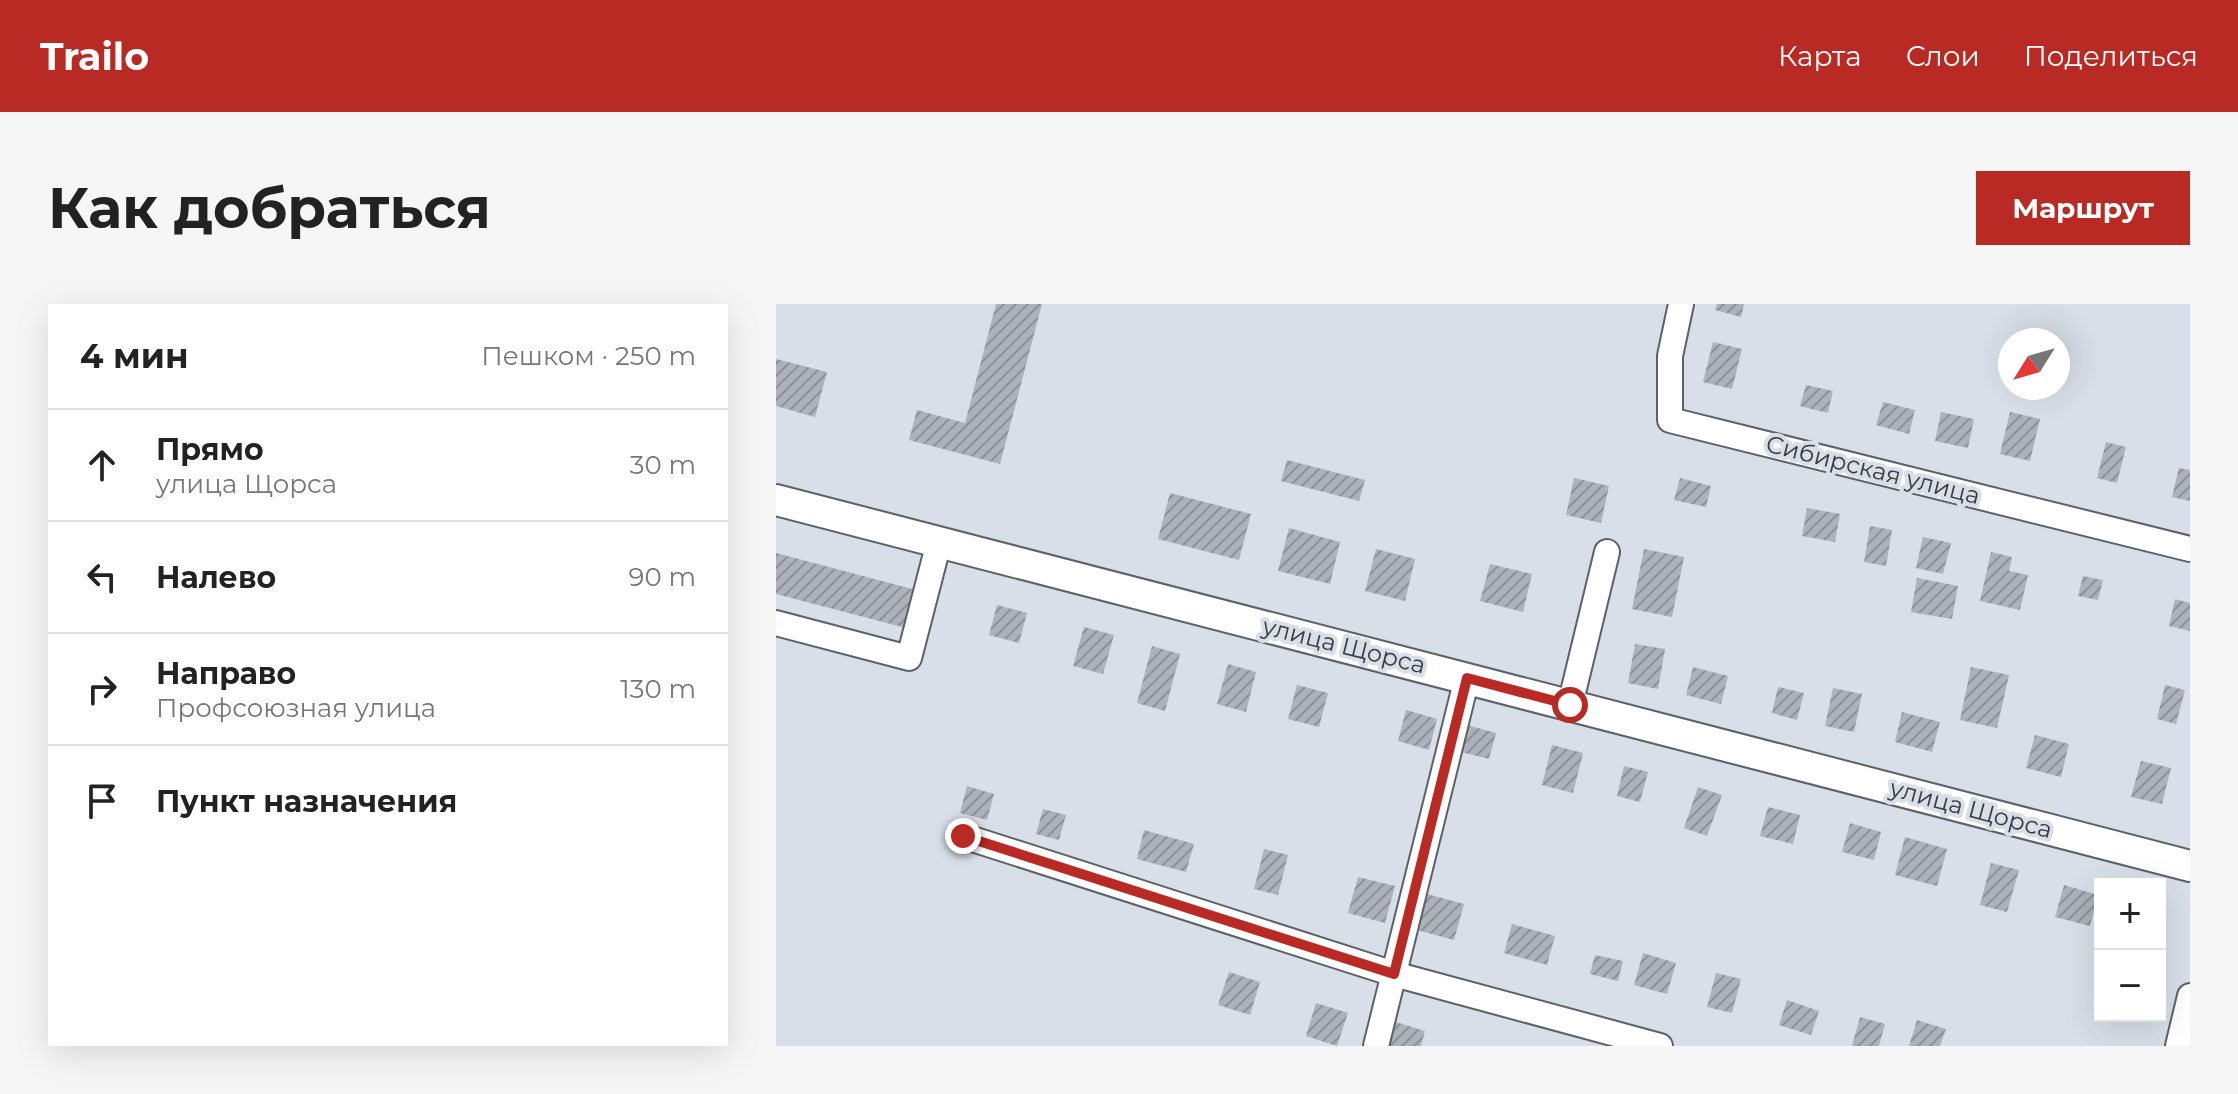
<!DOCTYPE html>
<html lang="ru">
<head>
<meta charset="utf-8">
<style>
	:root { --surface:#fff; --page:#f6f6f6; --text:#222; --muted:#767676; --line:#e0e0e0; --accent:#b82a23 }
	body { margin:0; font-family:Montserrat,sans-serif; background:var(--page); color:var(--text) }
	.controls { position:absolute; right:24px; bottom:24px; display:grid; overflow:hidden; border-radius:0px; box-shadow:0 8px 32px #0002 }
	.controls button { width:72px; height:72px; display:grid; place-items:center; padding:0; border:0; border-bottom:2px solid var(--line); background:var(--surface); color:var(--text); font:40px sans-serif }
	.compass { position:absolute; left:1222px; top:24px; width:72px; height:72px; border-radius:50%; background:var(--surface); box-shadow:0 8px 32px #0002; rotate:233deg }
	.stop { position:absolute; width:24px; height:24px; margin:-18px; border:6px solid #b82a23; border-radius:50%; background:#fff }
	.stop.end { background:#b82a23; border-color:#fff; box-shadow:0 2px 8px #0008 }
	.list { margin:0; padding:0; list-style:none }
	h2 { display:flex; justify-content:space-between; align-items:center; height:104px; margin:0; padding:0 32px; font-size:34px }
	h2 small { font-size:26px; font-weight:400; color:var(--muted) }
	.list li { display:grid; grid-template-columns:52px 1fr auto; gap:24px; align-items:center; box-sizing:border-box; height:112px; padding:0 32px; border-top:2px solid var(--line) }
	.list b { display:block; font-size:30px; white-space:nowrap }
	.list p { margin:0; font-size:26px; white-space:nowrap; color:var(--muted) }
	.list em { font-size:26px; font-style:normal; color:var(--muted) }
	.icon { flex:none; width:44px; height:44px; fill:none; stroke:currentColor; stroke-width:2; stroke-linecap:round; stroke-linejoin:round }
	.map { position:relative; flex:none; width:1414px; height:742px; overflow:hidden; border-radius:0px }
	header { display:flex; align-items:center; gap:48px; box-sizing:border-box; height:112px; padding:0 40px; background:var(--accent); color:#fff }
	header strong { font-size:38px }
	nav { display:flex; gap:44px; margin-inline-start:auto; font-size:28px }
	.intro { display:flex; align-items:center; justify-content:space-between; box-sizing:border-box; height:192px; padding:0 48px }
	h1 { margin:0; font-size:56px }
	.button { padding:20px 36px; border-radius:0px; background:var(--accent); color:#fff; font-size:28px; font-weight:700 }
	main { display:flex; gap:48px; padding:0 48px }
	aside { flex:1; background:var(--surface); border-radius:0px; box-shadow:0 8px 32px #0002 }
	.map>svg:first-child { display:block }
	.building { fill:url(#building-hatch) }
	.lines { fill:none; stroke-linecap:round; stroke-linejoin:round }
	.minor-casing { stroke:#5c6169; stroke-width:28 }
	.major-casing { stroke:#5c6169; stroke-width:34 }
	.minor { stroke:#fff; stroke-width:24 }
	.major { stroke:#fff; stroke-width:30 }
	.route { stroke:#b82a23; stroke-width:10 }
	.labels { text-anchor:middle; stroke-width:8; stroke-linejoin:round; paint-order:stroke }
	.street-label { font-size:24px; fill:#393b3f; stroke:#d9dfe8 }
</style>
</head>
<body>
<header>
<strong>Trailo</strong>
<nav><a>Карта</a><a>Слои</a><a>Поделиться</a></nav>
</header>
<div class="intro"><h1>Как добраться</h1><a class="button">Маршрут</a></div>
<main>
<aside>
<h2>4 мин<small>Пешком · 250 m</small></h2>
<ul class="list">
<li><svg class="icon" aria-label="ahead" viewBox="0 0 24 24"><path d="M12 20V5M6 11l6-6 6 6"/></svg><div><b>Прямо</b><p>улица Щорса</p></div><em>30 m</em></li>
<li><svg class="icon" aria-label="left" viewBox="0 0 24 24"><path d="M17 20v-9H6M10 6l-5 5 5 5"/></svg><div><b>Налево</b></div><em>90 m</em></li>
<li><svg class="icon" aria-label="right" viewBox="0 0 24 24"><path d="M7 20v-9h11M14 6l5 5-5 5"/></svg><div><b>Направо</b><p>Профсоюзная улица</p></div><em>130 m</em></li>
<li><svg class="icon" aria-label="arrive" viewBox="0 0 24 24"><path d="M6 21V4h12l-3 4 3 4H6"/></svg><div><b>Пункт назначения</b></div></li>
</ul>
</aside>
<div class="map">
<svg width="1414" height="742" viewBox="0 0 1414 742">
	<defs>
		<pattern id="building-hatch" width="6" height="6" patternUnits="userSpaceOnUse" patternTransform="scale(2)"><rect width="6" height="6" fill="#acb1ba"/><path d="M-1 1l2-2M0 6l6-6M5 7l2-2" fill="none" stroke="#8d9199"/></pattern>
	</defs>
	<rect width="100%" height="100%" fill="#d9dfe8"/>
	<!-- building -->
	<g class="building">
		<path d="M 220,0 L 266,0 L 224,160 L 133,136 L 141,106 L 189,119 Z"/>
		<path d="M 941,0 L 968,0 L 965,13 L 939,6 Z"/>
		<path d="M 937,38 L 966,45 L 956,85 L 927,78 Z"/>
		<path d="M 0,55 L 51,68 L 39,113 L 0,102 Z"/>
		<path d="M 1030,81 L 1057,87 L 1052,109 L 1024,102 Z"/>
		<path d="M 1107,98 L 1139,106 L 1133,130 L 1100,121 Z"/>
		<path d="M 1165,108 L 1198,115 L 1192,144 L 1159,137 Z"/>
		<path d="M 1234,108 L 1264,115 L 1254,157 L 1224,150 Z"/>
		<path d="M 1330,138 L 1350,143 L 1341,179 L 1321,174 Z"/>
		<path d="M 511,156 L 589,176 L 583,197 L 505,177 Z"/>
		<path d="M 1403,164 L 1414,166 L 1414,197 L 1396,193 Z"/>
		<path d="M 798,174 L 833,182 L 825,219 L 790,211 Z"/>
		<path d="M 904,174 L 935,182 L 930,203 L 898,196 Z"/>
		<path d="M 394,189 L 475,210 L 463,256 L 382,235 Z"/>
		<path d="M 1031,204 L 1064,210 L 1059,238 L 1026,232 Z"/>
		<path d="M 1094,222 L 1116,226 L 1110,262 L 1088,258 Z"/>
		<path d="M 513,224 L 564,238 L 554,280 L 502,267 Z"/>
		<path d="M 1147,233 L 1175,239 L 1167,270 L 1140,264 Z"/>
		<path d="M 600,245 L 639,255 L 629,297 L 589,287 Z"/>
		<path d="M 868,245 L 908,253 L 896,313 L 856,305 Z"/>
		<path d="M 1215,248 L 1236,253 L 1233,267 L 1252,271 L 1244,306 L 1204,297 Z"/>
		<path d="M 0,249 L 140,286 L 130,324 L 0,290 Z"/>
		<path d="M 714,260 L 756,270 L 747,308 L 704,297 Z"/>
		<path d="M 1307,272 L 1327,276 L 1322,296 L 1302,292 Z"/>
		<path d="M 1141,274 L 1182,282 L 1176,315 L 1135,308 Z"/>
		<path d="M 1399,295 L 1414,299 L 1414,327 L 1393,322 Z"/>
		<path d="M 221,301 L 251,309 L 243,339 L 213,331 Z"/>
		<path d="M 308,323 L 338,331 L 327,370 L 297,362 Z"/>
		<path d="M 859,340 L 889,345 L 882,385 L 852,379 Z"/>
		<path d="M 376,342 L 404,350 L 389,407 L 361,399 Z"/>
		<path d="M 452,360 L 480,368 L 470,408 L 441,400 Z"/>
		<path d="M 917,363 L 952,372 L 945,400 L 910,391 Z"/>
		<path d="M 1195,363 L 1233,371 L 1221,424 L 1184,416 Z"/>
		<path d="M 521,381 L 552,389 L 543,423 L 512,415 Z"/>
		<path d="M 1389,381 L 1409,386 L 1400,420 L 1381,415 Z"/>
		<path d="M 1002,383 L 1028,389 L 1021,416 L 996,409 Z"/>
		<path d="M 1057,384 L 1086,390 L 1078,428 L 1049,422 Z"/>
		<path d="M 630,406 L 661,415 L 653,446 L 622,437 Z"/>
		<path d="M 1126,408 L 1164,418 L 1156,448 L 1119,438 Z"/>
		<path d="M 691,421 L 720,429 L 713,455 L 685,448 Z"/>
		<path d="M 1259,431 L 1293,440 L 1285,473 L 1250,464 Z"/>
		<path d="M 776,441 L 807,449 L 797,489 L 766,481 Z"/>
		<path d="M 1365,457 L 1395,464 L 1386,500 L 1355,493 Z"/>
		<path d="M 848,462 L 872,468 L 864,498 L 841,492 Z"/>
		<path d="M 191,482 L 218,490 L 211,516 L 184,509 Z"/>
		<path d="M 922,483 L 946,491 L 931,532 L 908,524 Z"/>
		<path d="M 992,503 L 1024,511 L 1017,540 L 984,532 Z"/>
		<path d="M 267,505 L 290,511 L 283,536 L 260,530 Z"/>
		<path d="M 1074,519 L 1105,528 L 1098,556 L 1066,548 Z"/>
		<path d="M 368,526 L 418,540 L 410,568 L 361,555 Z"/>
		<path d="M 1129,533 L 1171,545 L 1161,582 L 1119,571 Z"/>
		<path d="M 488,545 L 512,551 L 502,591 L 478,585 Z"/>
		<path d="M 1215,559 L 1243,566 L 1231,608 L 1204,601 Z"/>
		<path d="M 582,573 L 619,582 L 609,619 L 572,609 Z"/>
		<path d="M 1288,581 L 1322,591 L 1314,622 L 1279,613 Z"/>
		<path d="M 651,590 L 688,600 L 678,636 L 641,626 Z"/>
		<path d="M 736,620 L 779,632 L 771,661 L 728,649 Z"/>
		<path d="M 867,649 L 900,659 L 891,690 L 858,681 Z"/>
		<path d="M 819,651 L 847,657 L 842,677 L 814,670 Z"/>
		<path d="M 453,668 L 484,678 L 474,711 L 442,701 Z"/>
		<path d="M 940,669 L 965,675 L 956,709 L 931,703 Z"/>
		<path d="M 1011,696 L 1043,707 L 1035,731 L 1003,721 Z"/>
		<path d="M 540,699 L 572,709 L 561,742 L 530,732 Z"/>
		<path d="M 1084,713 L 1109,720 L 1103,742 L 1076,742 Z"/>
		<path d="M 1141,716 L 1170,725 L 1164,742 L 1133,742 Z"/>
		<path d="M 620,718 L 649,727 L 645,742 L 613,742 Z"/>
	</g>
	<g class="lines">
		<defs>
			<g id="minor">
				<path d="M 905,0 L 894,52 L 894,116 L 1414,245"/>
				<path d="M 0,319 L 133,354 L 163,238"/>
				<path d="M 794,401 L 831,248"/>
				<path d="M 187,532 L 618,670 L 884,742"/>
				<path d="M 600,742 L 691,374"/>
				<path d="M 1402,742 L 1414,692"/>
			</g>
			<path id="major" d="M 0,196 L 1414,562"/>
		</defs>
		<!-- minor casing -->
		<use href="#minor" class="minor-casing"/>
		<!-- major casing -->
		<use href="#major" class="major-casing"/>
		<!-- minor -->
		<use href="#minor" class="minor"/>
		<!-- major -->
		<use href="#major" class="major"/>
	</g>
	<g class="lines">
		<!-- route -->
		<path class="route" d="M 187,532 L 618,670 L 691,374 L 794,401"/>
	</g>
	<g class="labels">
		<!-- street labels -->
		<g class="street-label">
			<text transform="translate(1097 166) rotate(14)" y="8">Сибирская улица</text>
			<text transform="translate(568 342) rotate(14)" y="8">улица Щорса</text>
			<text transform="translate(1195 505) rotate(15)" y="8">улица Щорса</text>
		</g>
	</g>
</svg>
<div class="controls">
<button>+</button>
<button>−</button>
</div>
<svg class="compass" viewBox="-18 -18 36 36"><path d="M0-13l5 13h-10z" fill="#e53935"/><path d="M0 13l5-13h-10z" fill="#767676"/></svg>
<div class="stop" style="left:794px;top:401px"></div>
<div class="stop end" style="left:187px;top:532px"></div>
</div>
</main>
</body>
</html>
